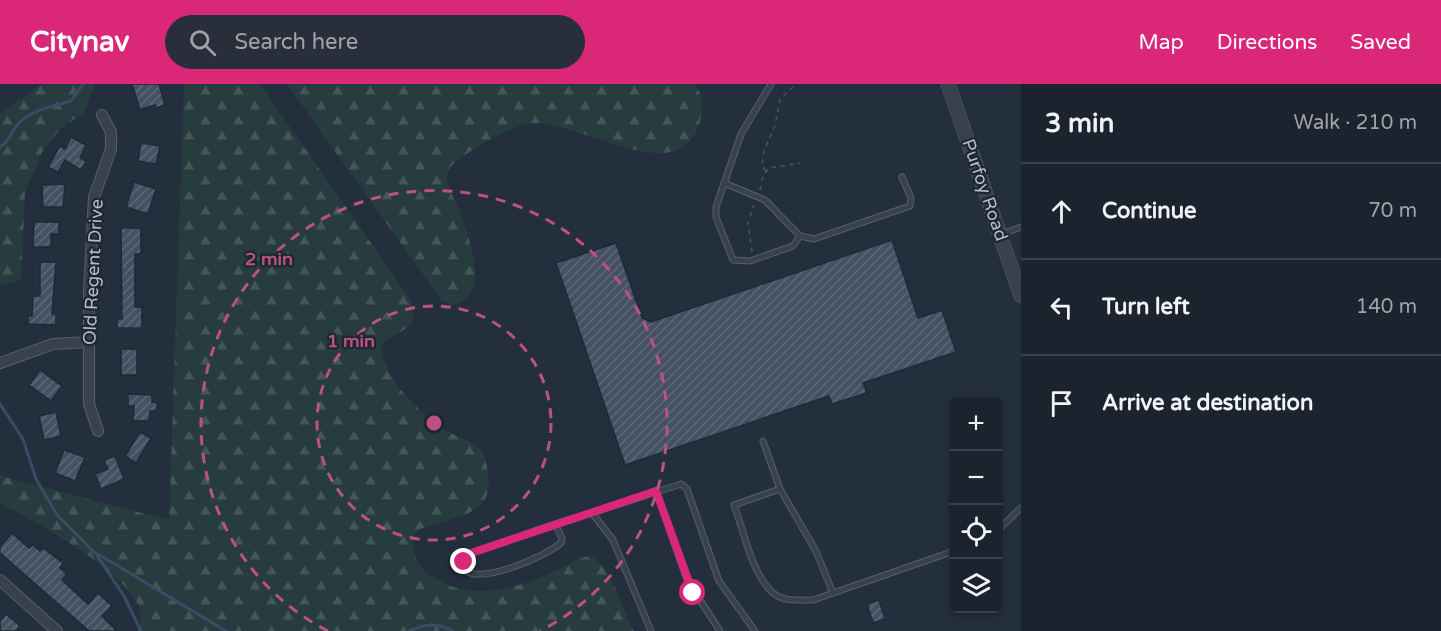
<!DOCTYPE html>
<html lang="en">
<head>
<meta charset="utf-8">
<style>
	:root { --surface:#1b232e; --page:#282f3a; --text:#f1f3f6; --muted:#a0a4aa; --line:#39404a; --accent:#db2777 }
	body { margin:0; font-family:"Varela Round",sans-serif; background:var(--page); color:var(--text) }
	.controls { position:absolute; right:18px; bottom:18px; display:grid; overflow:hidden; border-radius:9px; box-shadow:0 3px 9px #0003 }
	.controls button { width:54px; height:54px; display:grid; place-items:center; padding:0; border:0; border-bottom:2px solid var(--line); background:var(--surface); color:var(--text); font:30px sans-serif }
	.stop { position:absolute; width:18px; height:18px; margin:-14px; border:4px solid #db2777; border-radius:50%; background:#fff }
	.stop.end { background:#db2777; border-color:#fff; box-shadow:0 2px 6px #0008 }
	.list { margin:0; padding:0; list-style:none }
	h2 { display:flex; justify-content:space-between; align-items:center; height:78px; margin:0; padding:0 24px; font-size:26px }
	h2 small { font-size:20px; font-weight:400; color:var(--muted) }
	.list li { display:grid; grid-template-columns:39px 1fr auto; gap:18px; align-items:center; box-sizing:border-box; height:96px; padding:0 24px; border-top:2px solid var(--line) }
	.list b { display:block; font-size:22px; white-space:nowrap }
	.list em { font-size:20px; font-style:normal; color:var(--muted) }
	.icon { flex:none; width:33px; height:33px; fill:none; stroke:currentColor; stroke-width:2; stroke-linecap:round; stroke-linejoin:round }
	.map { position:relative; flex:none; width:1021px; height:547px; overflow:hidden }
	header { display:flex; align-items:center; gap:36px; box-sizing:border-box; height:84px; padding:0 30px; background:var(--accent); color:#fff }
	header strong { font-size:28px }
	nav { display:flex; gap:33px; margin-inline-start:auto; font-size:21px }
	.search { width:420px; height:54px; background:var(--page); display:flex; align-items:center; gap:15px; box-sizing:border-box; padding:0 21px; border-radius:33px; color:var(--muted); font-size:22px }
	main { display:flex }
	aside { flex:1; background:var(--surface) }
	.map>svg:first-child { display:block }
	.forest { fill:url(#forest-firs) }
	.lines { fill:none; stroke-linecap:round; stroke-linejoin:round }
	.stream { stroke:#394c67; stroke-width:3 }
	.building { fill:url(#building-hatch); stroke:#1f2835; stroke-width:1.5 }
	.service-casing { stroke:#565f6c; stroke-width:7 }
	.minor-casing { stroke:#565f6c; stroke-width:12 }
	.tertiary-casing { stroke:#565f6c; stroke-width:15 }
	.path { stroke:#44595c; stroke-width:1.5; stroke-dasharray:4.5 4.5; stroke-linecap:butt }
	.service { stroke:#38414e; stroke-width:5 }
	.minor { stroke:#38414e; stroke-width:10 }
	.tertiary { stroke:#38414e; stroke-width:14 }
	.route { stroke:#db2777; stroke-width:8 }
	.ring { fill:none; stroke:#bd5182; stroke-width:3; stroke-dasharray:10 8 }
	.labels { text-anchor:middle; stroke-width:4.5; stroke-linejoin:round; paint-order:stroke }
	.street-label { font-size:18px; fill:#b4bcc9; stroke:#1d2633 }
	.centre { fill:#bd5182; stroke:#1d2633; stroke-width:3 }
	.ring-label { font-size:18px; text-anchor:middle; font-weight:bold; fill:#bd5182; stroke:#1d2633; stroke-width:4.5; stroke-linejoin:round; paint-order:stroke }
</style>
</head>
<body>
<header>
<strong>Citynav</strong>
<div class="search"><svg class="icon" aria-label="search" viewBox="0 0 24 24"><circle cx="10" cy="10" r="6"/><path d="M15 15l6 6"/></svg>Search here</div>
<nav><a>Map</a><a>Directions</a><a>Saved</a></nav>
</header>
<main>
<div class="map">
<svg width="1021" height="547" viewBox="0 0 1021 547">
	<defs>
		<pattern id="forest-firs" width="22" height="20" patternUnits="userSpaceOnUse" patternTransform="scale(1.5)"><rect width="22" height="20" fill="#263c3f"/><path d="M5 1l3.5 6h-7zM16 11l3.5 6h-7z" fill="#435659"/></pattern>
		<pattern id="building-hatch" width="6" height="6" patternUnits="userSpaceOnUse" patternTransform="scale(1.5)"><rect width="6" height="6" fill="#455162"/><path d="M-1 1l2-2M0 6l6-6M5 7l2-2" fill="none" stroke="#5d6877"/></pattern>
	</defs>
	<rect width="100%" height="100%" fill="#242f3e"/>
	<!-- forest -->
	<g class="forest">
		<path d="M 42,0 L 95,0 L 84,29 L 61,44 L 42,68 L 25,109 L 21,196 L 0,202 L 0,30 Z"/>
		<path d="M 184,0 L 260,0 L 412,218 L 413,238 C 404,249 390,250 382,261 C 381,291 416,325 439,342 C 452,352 471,356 483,368 C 504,433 465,428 418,446 C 409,457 412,464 417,476 C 422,488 433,493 444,499 C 481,518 529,500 564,483 C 575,478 580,471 593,473 C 616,491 620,523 634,547 L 138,547 C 139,541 142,534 141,529 C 134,491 34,436 0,419 L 0,392 L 169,436 Z"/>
		<path d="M 287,0 L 695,0 C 704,14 704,27 698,43 C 674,108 572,30 525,40 C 509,44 454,73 448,87 C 443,99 455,115 459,126 C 468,152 493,211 453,221 L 442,217 Z"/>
	</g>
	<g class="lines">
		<!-- stream -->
		<g class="stream">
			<path d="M 0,63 C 10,58 11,46 20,38 C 34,25 55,22 71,17 L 83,0"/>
			<path d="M 0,320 L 23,355 L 36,395 L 57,431 L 96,470 L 124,512 L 141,547"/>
			<path d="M 98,470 L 226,547"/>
			<path d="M 409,547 C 426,540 436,538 453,547"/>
		</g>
	</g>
	<!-- building -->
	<g class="building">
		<path d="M 132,0 L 159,0 L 165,21 L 156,24 L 155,21 L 140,26 Z"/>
		<path d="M 71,53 L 86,61 L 80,74 L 86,77 L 81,86 L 65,76 L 58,88 L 48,83 L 60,62 L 65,65 Z"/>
		<path d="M 141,59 L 160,62 L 156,80 L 138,77 Z"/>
		<path d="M 134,98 L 156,105 L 148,130 L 126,123 Z"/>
		<path d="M 65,100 L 63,123 L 43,123 L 42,101 Z"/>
		<path d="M 34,138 L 59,138 L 59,150 L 51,150 L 51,163 L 33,163 Z"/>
		<path d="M 121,144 L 141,144 L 141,170 L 135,170 L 135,223 L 142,223 L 142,244 L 117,244 L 117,235 L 122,235 Z"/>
		<path d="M 892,156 L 918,234 L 942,226 L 956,268 L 863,299 L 867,309 L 832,320 L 829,312 L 625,381 L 556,179 L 616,159 L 642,234 L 651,238 Z"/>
		<path d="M 40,178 L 56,178 L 52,230 L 56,230 L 56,241 L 28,240 L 28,232 L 32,232 L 33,212 L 40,212 Z"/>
		<rect x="121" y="265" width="16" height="26"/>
		<path d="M 40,286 L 62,302 L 51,317 L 29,301 Z"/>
		<path d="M 128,310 L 152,311 L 152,318 L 157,318 L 157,327 L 150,327 L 149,337 L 133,337 L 134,322 L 128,322 Z"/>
		<path d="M 56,328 L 61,352 L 44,356 L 39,332 Z"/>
		<path d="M 140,348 L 151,354 L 136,379 L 125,372 Z"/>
		<path d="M 64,366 L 85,373 L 75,397 L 55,389 Z"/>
		<path d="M 115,372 L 124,395 L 101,405 L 95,390 L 108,385 L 104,376 Z"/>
		<path d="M 12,449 L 29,464 L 33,461 L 40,467 L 43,464 L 63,479 L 60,484 L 67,490 L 62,496 L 88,520 L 98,509 L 112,522 L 102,532 L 117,547 L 89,547 L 0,469 L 0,463 Z"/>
		<path d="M 879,516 L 885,535 L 873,539 L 867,520 Z"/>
		<path d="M 6,530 L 20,542 L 16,547 L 0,547 L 0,537 Z"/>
	</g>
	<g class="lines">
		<defs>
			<g id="service">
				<path d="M 771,0 L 741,50 L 716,123 L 716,133 L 733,176 L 750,177 L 793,162 L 800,152 L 814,155 L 910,122 L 911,114 L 902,93"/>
				<path d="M 724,99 L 765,116 L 800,152"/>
				<path d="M 1002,150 L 1021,143"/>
				<path d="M 763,357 L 780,405 L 816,467 L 833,509"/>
				<path d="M 780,405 L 734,421 C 744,447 751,488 772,508 C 782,518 800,516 813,516 L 954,467"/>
				<path d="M 656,407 L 687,496 L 720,547"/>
				<path d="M 555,440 L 562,454 L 561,459 C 546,472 481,501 465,486 L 464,478 L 469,470 C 510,456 550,440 592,429"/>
				<path d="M 998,446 L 1021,424"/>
				<path d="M 651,547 L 613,456 L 592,429 L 681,400 L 687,405 L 719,497 L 755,547"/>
			</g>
			<g id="minor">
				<path d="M 0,279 L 53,260 L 89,258"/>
				<path d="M 98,347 L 89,320 L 89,207 L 94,113 L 111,65 L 111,48 L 102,31"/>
				<path d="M 0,496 L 57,547"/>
			</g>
			<path id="tertiary" d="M 948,0 L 1021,212"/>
		</defs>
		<!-- service casing -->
		<use href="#service" class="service-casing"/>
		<!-- minor casing -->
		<use href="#minor" class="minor-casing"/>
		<!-- tertiary casing -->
		<use href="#tertiary" class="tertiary-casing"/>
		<!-- path -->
		<g class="path">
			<path d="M 766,87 L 762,82 L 764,67 L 775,42 L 780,15 L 793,3"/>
			<path d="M 760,106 L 763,92 L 769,84 L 800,79"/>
			<path d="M 752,168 L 748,139 L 754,121"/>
		</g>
		<!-- service -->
		<use href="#service" class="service"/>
		<!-- minor -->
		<use href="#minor" class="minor"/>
		<!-- tertiary -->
		<use href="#tertiary" class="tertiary"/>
	</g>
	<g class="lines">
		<!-- route -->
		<path class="route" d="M 464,478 L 468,470 L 656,407 L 693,509"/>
	</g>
	<!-- distance rings -->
	<g class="ring">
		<circle cx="434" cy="339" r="117"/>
		<path d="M328 547A233 233 0 1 1 540 547"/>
	</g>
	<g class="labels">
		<!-- street labels -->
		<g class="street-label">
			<text transform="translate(985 106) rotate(71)" y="6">Purfoy Road</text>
			<text transform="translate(93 188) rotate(-87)" y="6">Old Regent Drive</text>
		</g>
	</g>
	<circle cx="434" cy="339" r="9" class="centre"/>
	<g class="ring-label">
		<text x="269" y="181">2 min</text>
		<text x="351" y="263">1 min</text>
	</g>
</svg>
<div class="controls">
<button>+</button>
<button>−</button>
<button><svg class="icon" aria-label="locate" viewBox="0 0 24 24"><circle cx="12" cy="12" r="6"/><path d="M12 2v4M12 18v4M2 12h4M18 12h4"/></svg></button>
<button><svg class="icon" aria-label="layers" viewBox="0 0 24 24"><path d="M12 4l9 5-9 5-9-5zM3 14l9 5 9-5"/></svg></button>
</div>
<div class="stop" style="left:693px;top:509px"></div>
<div class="stop end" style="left:464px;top:478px"></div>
</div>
<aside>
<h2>3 min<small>Walk · 210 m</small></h2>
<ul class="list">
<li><svg class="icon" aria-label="ahead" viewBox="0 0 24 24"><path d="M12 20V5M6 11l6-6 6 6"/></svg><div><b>Continue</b></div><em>70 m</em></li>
<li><svg class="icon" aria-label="left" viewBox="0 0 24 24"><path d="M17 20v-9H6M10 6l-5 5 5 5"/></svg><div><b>Turn left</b></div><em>140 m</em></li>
<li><svg class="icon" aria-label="arrive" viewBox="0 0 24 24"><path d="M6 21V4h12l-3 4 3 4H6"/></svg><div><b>Arrive at destination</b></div></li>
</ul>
</aside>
</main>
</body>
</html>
